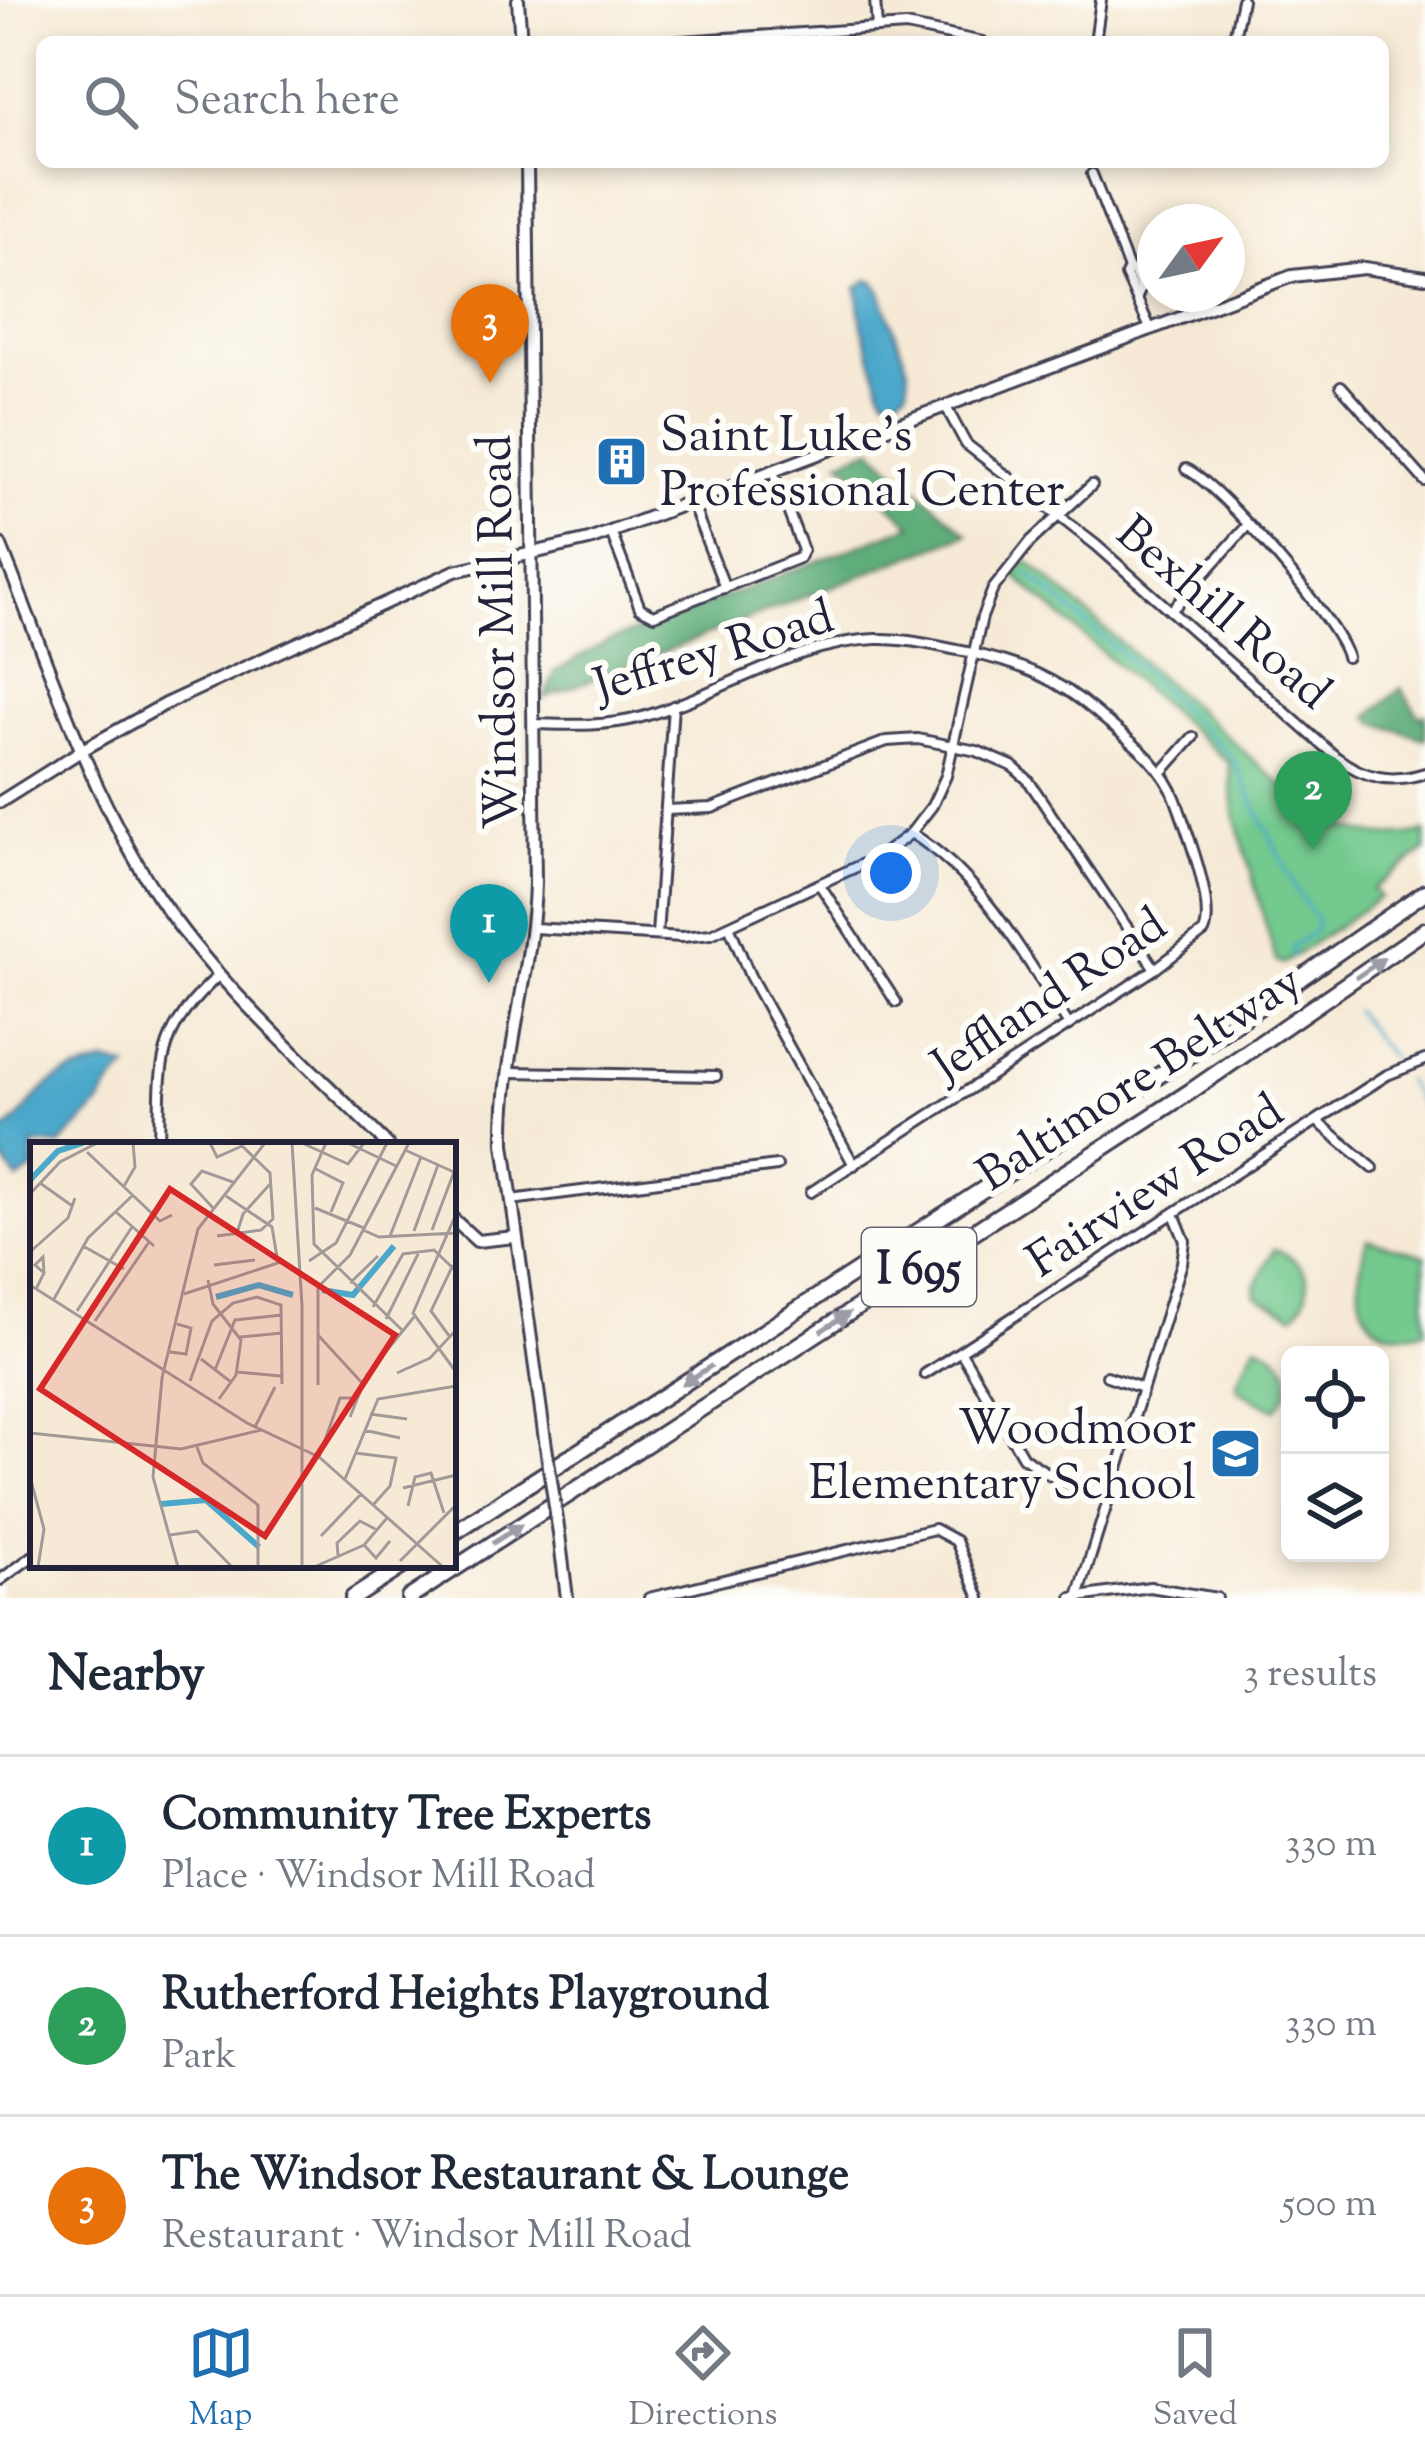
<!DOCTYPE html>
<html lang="en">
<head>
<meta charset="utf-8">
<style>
	:root { --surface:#fff; --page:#f6f6f7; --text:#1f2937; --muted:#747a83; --line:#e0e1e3; --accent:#1f6fb2 }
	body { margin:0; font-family:"Sorts Mill Goudy",serif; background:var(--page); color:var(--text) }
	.controls { position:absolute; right:36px; bottom:36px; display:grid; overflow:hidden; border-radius:18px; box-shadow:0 6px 18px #0003 }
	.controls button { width:108px; height:108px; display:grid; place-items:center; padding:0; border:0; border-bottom:3px solid var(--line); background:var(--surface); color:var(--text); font:60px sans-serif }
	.compass { position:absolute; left:1137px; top:204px; width:108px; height:108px; border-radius:50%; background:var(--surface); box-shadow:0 6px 18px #0003; rotate:57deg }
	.you { position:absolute; left:891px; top:873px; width:42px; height:42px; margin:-30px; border:9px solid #fff; border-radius:50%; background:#1a73e8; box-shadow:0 0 0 18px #1a73e833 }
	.badge { display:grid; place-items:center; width:78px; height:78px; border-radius:50%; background:var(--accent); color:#fff; font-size:39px; font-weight:700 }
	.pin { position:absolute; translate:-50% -99px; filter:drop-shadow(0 3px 6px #0008) }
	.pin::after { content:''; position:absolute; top:63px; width:42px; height:36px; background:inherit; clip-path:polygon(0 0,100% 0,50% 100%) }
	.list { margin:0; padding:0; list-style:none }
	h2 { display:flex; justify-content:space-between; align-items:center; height:156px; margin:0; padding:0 48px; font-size:51px }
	h2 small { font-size:39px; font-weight:400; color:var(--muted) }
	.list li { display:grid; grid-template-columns:78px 1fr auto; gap:36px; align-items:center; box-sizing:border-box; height:180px; padding:0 48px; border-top:3px solid var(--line) }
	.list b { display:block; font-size:45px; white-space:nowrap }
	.list p { margin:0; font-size:39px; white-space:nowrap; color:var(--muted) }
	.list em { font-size:39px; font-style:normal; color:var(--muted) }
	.icon { flex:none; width:66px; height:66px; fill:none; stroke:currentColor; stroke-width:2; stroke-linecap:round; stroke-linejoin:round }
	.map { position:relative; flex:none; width:1425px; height:1598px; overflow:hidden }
	.search { position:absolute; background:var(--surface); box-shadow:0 6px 18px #0003; left:36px; right:36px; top:36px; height:132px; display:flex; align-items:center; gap:30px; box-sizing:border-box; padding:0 42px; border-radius:18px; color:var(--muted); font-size:45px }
	.sheet { height:696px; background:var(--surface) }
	nav { display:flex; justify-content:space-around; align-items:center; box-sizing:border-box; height:168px; border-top:3px solid var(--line); background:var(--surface); font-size:33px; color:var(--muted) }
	nav a { display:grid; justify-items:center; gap:6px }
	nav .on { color:var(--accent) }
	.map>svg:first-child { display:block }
	.green { fill:#73c98e; stroke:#4a7664; stroke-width:3 }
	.forest { fill:#5ead79; stroke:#40685a; stroke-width:3 }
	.water { fill:#4ca8ca; stroke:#376582; stroke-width:3 }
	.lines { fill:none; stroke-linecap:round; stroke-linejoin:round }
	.stream { stroke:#4ca8ca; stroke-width:3 }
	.minor-casing { stroke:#424052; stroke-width:14 }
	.secondary-casing { stroke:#424052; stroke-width:16 }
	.motorway-casing { stroke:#424052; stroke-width:20 }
	.minor { stroke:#fff; stroke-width:8 }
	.secondary { stroke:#fff; stroke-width:10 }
	.motorway { stroke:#fff; stroke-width:14 }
	.secondary-bridge-casing { stroke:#424052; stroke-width:16; stroke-linecap:butt }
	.secondary-bridge { stroke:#fff; stroke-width:10 }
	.oneway { fill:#9c9ca7 }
	.labels { text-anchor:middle; stroke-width:12; stroke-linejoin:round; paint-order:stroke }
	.shield { fill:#fdfcf7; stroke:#646373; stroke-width:3 }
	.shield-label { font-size:45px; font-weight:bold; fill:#22223b }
	.poi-label { font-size:48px; fill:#22223b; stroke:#fdfcf7; text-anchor:start }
	.street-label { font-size:48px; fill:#22223b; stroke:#fdfcf7 }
	.inset-river { fill:none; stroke:#4ca8ca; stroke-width:6 }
	.inset-road { fill:none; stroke:#a19a98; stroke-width:3 }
	.view { fill:#d62828; fill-opacity:0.15; stroke:#d62828; stroke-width:6 }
	.inset-edge { fill:none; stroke:#22223b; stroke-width:6 }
</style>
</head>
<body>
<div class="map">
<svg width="1425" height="1598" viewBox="0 0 1425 1598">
	<rect width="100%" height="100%" fill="#fdfcf7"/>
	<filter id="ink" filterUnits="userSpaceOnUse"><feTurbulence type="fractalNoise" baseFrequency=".00833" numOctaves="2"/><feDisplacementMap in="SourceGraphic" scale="24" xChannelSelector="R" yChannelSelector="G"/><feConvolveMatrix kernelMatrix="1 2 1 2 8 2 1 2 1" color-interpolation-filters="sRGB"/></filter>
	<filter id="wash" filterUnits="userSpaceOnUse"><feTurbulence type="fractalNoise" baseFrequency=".004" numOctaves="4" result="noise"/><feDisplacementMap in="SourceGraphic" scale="48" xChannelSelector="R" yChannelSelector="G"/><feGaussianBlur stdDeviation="2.7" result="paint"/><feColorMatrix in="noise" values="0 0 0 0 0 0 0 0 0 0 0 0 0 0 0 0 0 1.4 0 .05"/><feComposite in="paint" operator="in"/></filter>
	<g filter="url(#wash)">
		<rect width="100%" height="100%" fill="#f6ead6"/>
		<!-- green -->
		<g class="green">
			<path d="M 1027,560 L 1309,809 C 1344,832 1383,841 1425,832 L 1425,851 L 1373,889 L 1380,897 L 1283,964 L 1276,961 L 1234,812 L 1229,763 L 1014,575 Z"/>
			<path d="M 1367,1239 L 1425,1255 L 1425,1331 C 1356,1346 1351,1289 1367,1239 Z"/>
			<path d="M 1274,1249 C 1308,1261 1319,1287 1294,1315 L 1256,1295 L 1255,1286 Z"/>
			<path d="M 1256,1344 C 1289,1356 1300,1382 1275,1410 L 1238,1390 L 1237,1381 Z"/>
		</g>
		<!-- forest -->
		<g class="forest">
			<path d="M 872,448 L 968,534 L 544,698 L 556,671 L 606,642 L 912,525 L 840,460 Z"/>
			<path d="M 1401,688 L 1420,717 L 1425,714 L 1425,739 L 1375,723 L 1369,716 Z"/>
		</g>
		<!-- water -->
		<g class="water">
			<path d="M 868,280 L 874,281 L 880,289 L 909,371 L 907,389 L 894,399 L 885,396 L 882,391 L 862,326 L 857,288 Z"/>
			<path d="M 106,1062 L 128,1068 L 108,1089 L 100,1105 L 60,1145 L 33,1145 L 33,1170 L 18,1180 L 0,1156 L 0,1133 C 18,1125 27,1104 42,1091 C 67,1068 79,1073 106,1062 Z"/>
		</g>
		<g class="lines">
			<!-- stream -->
			<g class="stream">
				<path d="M 1027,573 L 1142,671 L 1231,756 L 1295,888 L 1317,921 L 1316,930 L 1291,947 L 1294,957"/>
				<path d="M 1354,1011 L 1391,1058"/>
				<path d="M 1405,1079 L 1425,1113"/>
			</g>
		</g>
	</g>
	<g filter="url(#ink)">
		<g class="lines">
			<defs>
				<g id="minor">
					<path d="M 875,0 L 877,28"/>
					<path d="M 667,42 L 906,26 L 983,42"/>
					<path d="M 1095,42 L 1101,0"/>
					<path d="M 1233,42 L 1242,0"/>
					<path d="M 1092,174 L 1129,269 L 1134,272 L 1141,288 L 1138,295"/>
					<path d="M 1129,269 L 1126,275 L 1150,328"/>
					<path d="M 1341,386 L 1425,481"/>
					<path d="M 946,407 L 966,444 L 1096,545 L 1336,757 C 1364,778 1391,784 1425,773"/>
					<path d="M 1186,469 C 1220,484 1339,622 1347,657"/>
					<path d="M 692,503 L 725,588"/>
					<path d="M 611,532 L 640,608 L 654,615 L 799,558 L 803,550 L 773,472"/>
					<path d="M 1171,611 L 1247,526"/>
					<path d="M 533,724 C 570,725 606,727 642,717 C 719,695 794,642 876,639 C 906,638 937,646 967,652 C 1018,663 1057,678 1097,713 C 1127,739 1162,762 1176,800 C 1186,829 1216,905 1204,932 L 1155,969 L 811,1192"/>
					<path d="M 1162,772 L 1193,737"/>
					<path d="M 666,810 L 712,808 L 887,741 L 918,739 L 977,751 L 1012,766 L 1028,780 L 1155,969"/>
					<path d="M 911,833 C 984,879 1023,954 1069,1025"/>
					<path d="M 820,885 L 896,1002"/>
					<path d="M 534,928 L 682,937 L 711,934 L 882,855 L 911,833 L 932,806 L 946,776 L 982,617 L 993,589 L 1031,541 L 1092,485"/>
					<path d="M 730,928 L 750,976 L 854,1165"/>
					<path d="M 657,935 L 673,706"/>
					<path d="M 510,1072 L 716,1076"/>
					<path d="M 1317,1121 L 1373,1168"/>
					<path d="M 159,1145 C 161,1062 154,1035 219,975"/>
					<path d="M 511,1200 L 777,1166"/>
					<path d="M 961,1352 L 1023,1457 L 1053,1477 L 1110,1495"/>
					<path d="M 925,1374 L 1387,1075 L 1425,1060"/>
					<path d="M 1107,1376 L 1142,1388"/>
					<path d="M 0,1580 L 33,1556"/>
					<path d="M 1078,1597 L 1182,1263 L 1185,1241 L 1174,1214"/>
					<path d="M 649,1598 L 934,1529 L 956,1541 L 980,1598"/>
					<path d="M 1072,1598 L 1150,1587 L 1217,1598"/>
				</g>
				<g id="secondary">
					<path d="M 518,0 L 521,42"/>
					<path d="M 527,162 L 535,883 C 533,971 502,1056 504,1144 L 545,1440"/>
					<path d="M 0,544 C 48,661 87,789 157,895 C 218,987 311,1067 388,1145"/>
					<path d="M 0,802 L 84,749 L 165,704 L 455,571 L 589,540 L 1292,276 L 1364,268 L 1425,277"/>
					<path d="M 453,1219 L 477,1241 L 515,1237"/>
					<path d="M 559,1534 L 567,1598"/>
				</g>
				<g id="motorway">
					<path d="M 453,1533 L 1175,1065 L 1425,892"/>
					<path d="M 353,1598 L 404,1565"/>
					<path d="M 409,1598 L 1191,1091 L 1425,930"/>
				</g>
			</defs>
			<!-- minor casing -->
			<use href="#minor" class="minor-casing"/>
			<!-- secondary casing -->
			<use href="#secondary" class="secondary-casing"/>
			<!-- motorway casing -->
			<use href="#motorway" class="motorway-casing"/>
			<!-- minor -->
			<use href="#minor" class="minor"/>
			<!-- secondary -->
			<use href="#secondary" class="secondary"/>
			<!-- motorway -->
			<use href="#motorway" class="motorway"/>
			<defs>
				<path id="secondary-bridge" d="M 545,1440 L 559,1534"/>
			</defs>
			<!-- secondary-bridge casing -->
			<use href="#secondary-bridge" class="secondary-bridge-casing"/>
			<!-- secondary-bridge -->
			<use href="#secondary-bridge" class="secondary-bridge"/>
		</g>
		<!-- one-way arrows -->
		<defs><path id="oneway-solid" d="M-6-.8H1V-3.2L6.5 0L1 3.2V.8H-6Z" transform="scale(3)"/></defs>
		<g class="oneway">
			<use href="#oneway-solid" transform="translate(1370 968) rotate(-35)"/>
			<use href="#oneway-solid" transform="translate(835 1322) rotate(-33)"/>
			<use href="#oneway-solid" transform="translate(697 1375) rotate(147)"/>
			<use href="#oneway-solid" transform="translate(507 1534) rotate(-33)"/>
		</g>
	</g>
	<!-- icons -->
	<defs>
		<symbol id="building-square" viewBox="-11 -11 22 22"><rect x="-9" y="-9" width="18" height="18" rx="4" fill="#1f6fb2" stroke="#fdfcf7"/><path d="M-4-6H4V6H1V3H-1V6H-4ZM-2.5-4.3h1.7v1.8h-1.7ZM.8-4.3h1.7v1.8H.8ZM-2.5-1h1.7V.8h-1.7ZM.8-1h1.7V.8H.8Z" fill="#fff"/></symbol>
		<symbol id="school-square" viewBox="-11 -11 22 22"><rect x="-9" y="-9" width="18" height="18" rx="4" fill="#1f6fb2" stroke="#fdfcf7"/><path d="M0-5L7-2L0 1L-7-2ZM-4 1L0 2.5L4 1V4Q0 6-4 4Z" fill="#fff"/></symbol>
	</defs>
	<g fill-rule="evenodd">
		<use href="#building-square" x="592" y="432" width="59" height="59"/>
		<use href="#school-square" x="1206" y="1424" width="59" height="59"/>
	</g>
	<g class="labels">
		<!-- shield labels -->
		<rect class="shield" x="862" y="1228" width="114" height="78" rx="9"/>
		<g class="shield-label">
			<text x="919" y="1283">I 695</text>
		</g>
		<!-- poi labels -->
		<g class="poi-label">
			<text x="660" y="450">Saint Luke’s<tspan x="660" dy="55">Professional Center</tspan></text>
			<text x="1196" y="1443" text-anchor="end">Woodmoor<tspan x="1196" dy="55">Elementary School</tspan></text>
		</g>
		<!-- street labels -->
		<g class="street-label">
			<text transform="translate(1225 611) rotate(41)" y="17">Bexhill Road</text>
			<text transform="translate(496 632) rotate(-91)" y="17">Windsor Mill Road</text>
			<text transform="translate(713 649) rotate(-17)" y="17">Jeffrey Road</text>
			<text transform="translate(1048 993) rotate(-34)" y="17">Jeffland Road</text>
			<text transform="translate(1138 1076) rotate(-33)" y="17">Baltimore Beltway</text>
			<text transform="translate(1154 1184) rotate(-33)" y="17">Fairview Road</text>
		</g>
	</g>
	<!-- overview -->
	<g transform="translate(30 1142)">
		<rect width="426" height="426" fill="#f6ead6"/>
		<path class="inset-river" d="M 0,38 L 28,9 L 53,1M 292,148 L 323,153 L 364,104M 186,155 L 229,143 L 263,153M 131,362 L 176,358 L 229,405"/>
		<path class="inset-road" d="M 180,1 L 187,15 L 212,4M 262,1 L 272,164 L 272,425M 272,1 L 318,22 L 334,1M 296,1 L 282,33 L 284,102 L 372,188M 318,1 L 366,24M 375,8 L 426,31M 57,10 L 130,79 L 142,73M 284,26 L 313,41 L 301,70M 10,41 L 41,63M 94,44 L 105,25 L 103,1M 0,52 L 30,20 L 67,1M 285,66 L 334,86M 184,67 L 161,42 L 172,29 L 203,40M 86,70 L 124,104M 426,72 L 383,171 L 426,230M 333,88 L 349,95 L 426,91M 402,88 L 424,30M 384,89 L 408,23M 207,91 L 213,72 L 241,41M 187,94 L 231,88 L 243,77 L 240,31 L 209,1M 360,94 L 391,15M 53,104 L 94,127M 0,110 L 38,76 L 45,56M 279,119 L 306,101 L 357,1M 184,123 L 225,118M 178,138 L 183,162 L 211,198 L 206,233 L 189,257M 320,141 L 348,114M 0,143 L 217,281 L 289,315 L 413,425M 6,147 L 14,131 L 5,123 L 13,115 L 14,131M 154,152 L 248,121 L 242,85 L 196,54M 24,157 L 58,96 L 103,53M 343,165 L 373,112 L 404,108 L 426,129M 47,169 L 102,85M 356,177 L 389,110M 65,179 L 119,100M 288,193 L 333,242M 210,195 L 252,191M 420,195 L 401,169 L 423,123M 140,210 L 156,212 L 161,186 L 147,182M 171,217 L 201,240M 185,228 L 205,178 L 252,173M 207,230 L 251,234M 367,231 L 400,216 L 426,188M 160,239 L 182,179 L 203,161 L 227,155 L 251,163 L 252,242M 288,243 L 288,145 L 320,113 L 379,1M 340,272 L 377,277M 320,275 L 337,233 L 384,175M 225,285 L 245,245M 334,288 L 370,296M 0,291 L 151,307 L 231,288M 167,305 L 173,321 L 228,363 L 228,425M 325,311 L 366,316 L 360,344 L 343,363M 289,315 L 310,256 L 327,256M 0,335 L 14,387 L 8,425M 315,337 L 348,257 L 426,244M 373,346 L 426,333M 378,364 L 385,335 L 401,331 L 414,371M 140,393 L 167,389 L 202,425M 291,394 L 331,352M 334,403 L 346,416 L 360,399M 308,413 L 307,401 L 330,379 L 347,388M 370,419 L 426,363M 148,425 L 123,335 L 132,236 L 168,87 L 235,1M 284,425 L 334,403 L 357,376"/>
		<path class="view" d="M 140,47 L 365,193 L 235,394 L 10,247 Z"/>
		<rect width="426" height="426" class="inset-edge"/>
	</g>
</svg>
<div class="controls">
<button><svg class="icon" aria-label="locate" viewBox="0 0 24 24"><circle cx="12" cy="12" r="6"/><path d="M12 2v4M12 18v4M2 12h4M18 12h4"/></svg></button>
<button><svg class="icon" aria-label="layers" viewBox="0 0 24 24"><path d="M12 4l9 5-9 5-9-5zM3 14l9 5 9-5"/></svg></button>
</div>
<svg class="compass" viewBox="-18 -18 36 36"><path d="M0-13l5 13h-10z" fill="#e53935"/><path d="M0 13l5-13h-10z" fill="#747a83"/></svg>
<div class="you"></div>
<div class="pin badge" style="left:489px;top:983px;background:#0f9aa8">1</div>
<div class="pin badge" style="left:1313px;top:850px;background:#2e9e5b">2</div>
<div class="pin badge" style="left:490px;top:383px;background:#e8710a">3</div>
<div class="search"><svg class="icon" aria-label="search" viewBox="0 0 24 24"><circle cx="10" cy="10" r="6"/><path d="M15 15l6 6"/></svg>Search here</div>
</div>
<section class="sheet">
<h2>Nearby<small>3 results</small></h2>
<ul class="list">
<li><span class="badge" style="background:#0f9aa8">1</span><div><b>Community Tree Experts</b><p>Place · Windsor Mill Road</p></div><em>330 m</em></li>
<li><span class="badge" style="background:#2e9e5b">2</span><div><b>Rutherford Heights Playground</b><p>Park</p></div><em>330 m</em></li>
<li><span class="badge" style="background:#e8710a">3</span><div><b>The Windsor Restaurant &amp; Lounge</b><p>Restaurant · Windsor Mill Road</p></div><em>500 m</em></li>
</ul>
</section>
<nav>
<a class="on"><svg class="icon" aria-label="map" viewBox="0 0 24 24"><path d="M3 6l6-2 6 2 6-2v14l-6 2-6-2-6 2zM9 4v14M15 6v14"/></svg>Map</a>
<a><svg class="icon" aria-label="directions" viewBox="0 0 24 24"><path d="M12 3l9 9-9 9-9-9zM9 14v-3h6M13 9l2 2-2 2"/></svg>Directions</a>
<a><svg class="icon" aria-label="saved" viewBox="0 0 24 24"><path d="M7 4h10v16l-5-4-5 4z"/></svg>Saved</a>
</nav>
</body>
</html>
